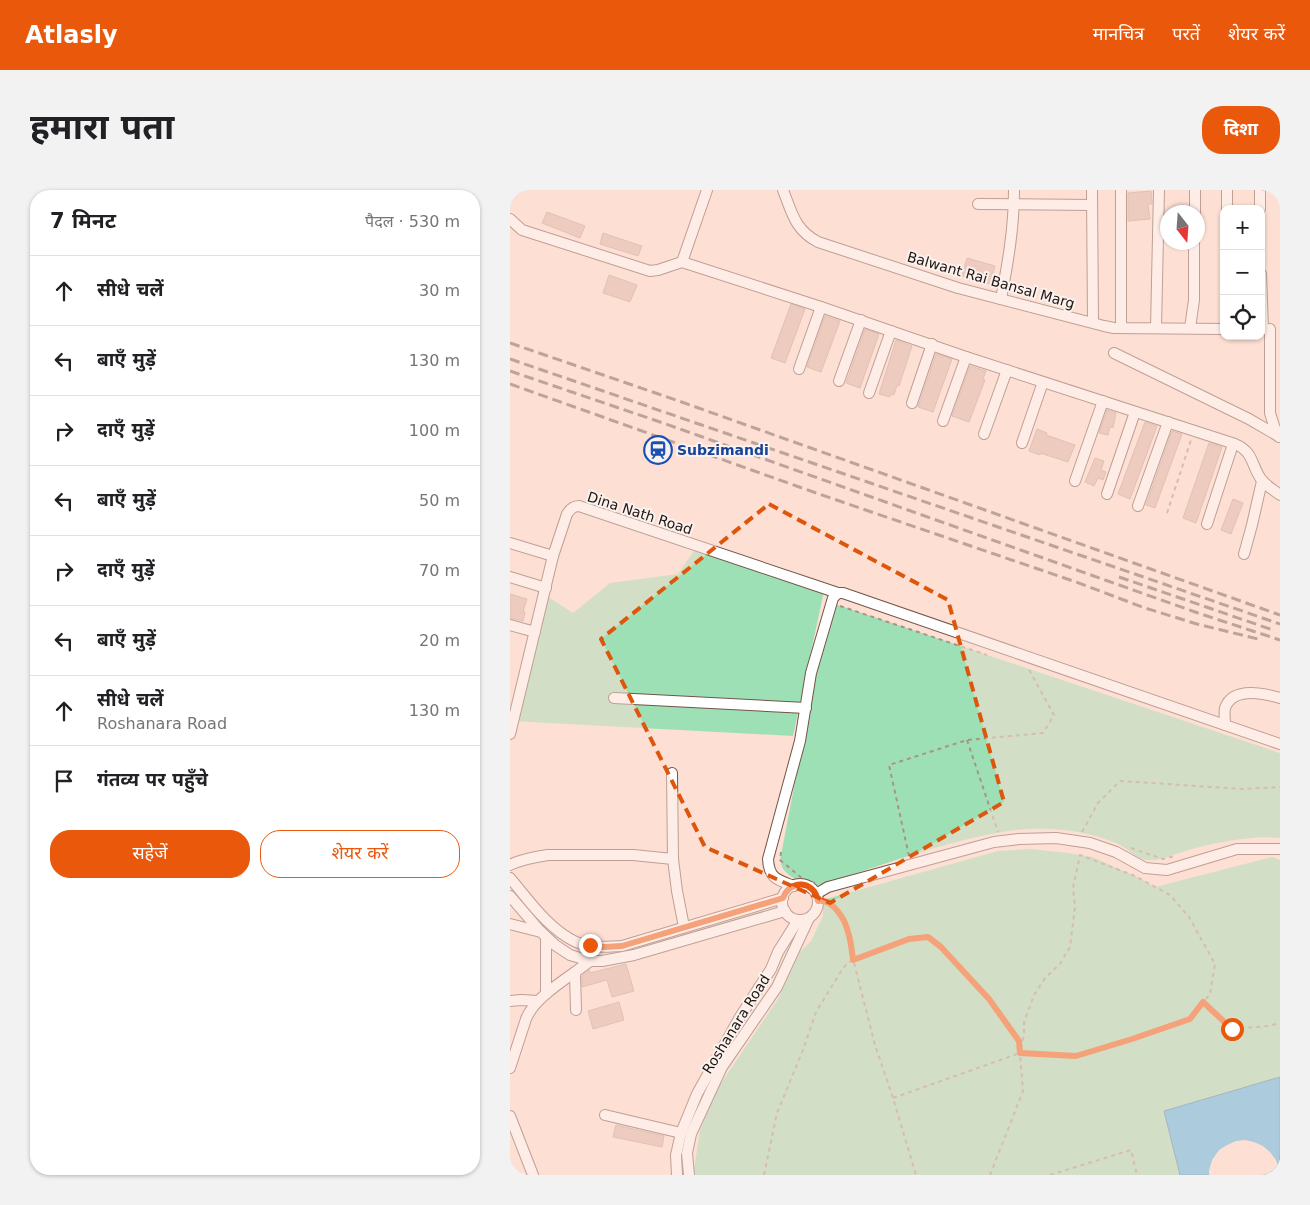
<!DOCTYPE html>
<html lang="hi">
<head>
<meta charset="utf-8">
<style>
	:root { --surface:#fff; --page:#f2f2f2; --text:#202124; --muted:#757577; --line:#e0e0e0; --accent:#ea580c }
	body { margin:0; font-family:"DejaVu Sans","Noto Sans Devanagari",sans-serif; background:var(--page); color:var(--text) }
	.controls { position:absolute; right:15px; top:15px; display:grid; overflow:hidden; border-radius:10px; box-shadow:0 1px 4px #0004 }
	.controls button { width:45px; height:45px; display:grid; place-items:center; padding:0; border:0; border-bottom:1px solid var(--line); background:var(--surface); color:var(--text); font:25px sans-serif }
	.compass { position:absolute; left:650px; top:15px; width:45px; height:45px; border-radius:50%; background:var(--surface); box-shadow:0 1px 4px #0004; rotate:163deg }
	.stop { position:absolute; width:15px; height:15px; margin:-11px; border:4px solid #ea580c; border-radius:50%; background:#fff }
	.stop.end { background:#ea580c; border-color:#fff; box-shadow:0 1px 5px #0008 }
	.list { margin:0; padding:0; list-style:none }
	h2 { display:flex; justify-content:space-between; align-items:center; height:65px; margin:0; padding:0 20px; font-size:21px }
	h2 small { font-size:16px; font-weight:400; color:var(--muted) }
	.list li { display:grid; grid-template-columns:32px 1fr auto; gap:15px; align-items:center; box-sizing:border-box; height:70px; padding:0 20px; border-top:1px solid var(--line) }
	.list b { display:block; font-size:19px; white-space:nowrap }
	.list p { margin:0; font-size:16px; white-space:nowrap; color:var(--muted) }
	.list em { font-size:16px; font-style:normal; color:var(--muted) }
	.actions { display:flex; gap:10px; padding:15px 20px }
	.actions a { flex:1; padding:11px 0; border:1px solid var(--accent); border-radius:20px; text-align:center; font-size:18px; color:var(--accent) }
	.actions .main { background:var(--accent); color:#fff }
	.icon { flex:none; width:28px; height:28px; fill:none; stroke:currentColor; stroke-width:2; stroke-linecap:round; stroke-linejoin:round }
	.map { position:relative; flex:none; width:770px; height:985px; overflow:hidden; border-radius:20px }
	header { display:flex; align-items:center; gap:30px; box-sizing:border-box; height:70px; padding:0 25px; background:var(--accent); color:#fff }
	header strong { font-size:24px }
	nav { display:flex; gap:28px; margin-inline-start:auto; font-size:18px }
	.intro { display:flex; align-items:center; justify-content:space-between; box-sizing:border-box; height:120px; padding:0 30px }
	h1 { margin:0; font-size:35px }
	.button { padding:12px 22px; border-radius:20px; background:var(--accent); color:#fff; font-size:18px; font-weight:700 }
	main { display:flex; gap:30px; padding:0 30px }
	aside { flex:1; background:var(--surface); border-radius:20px; box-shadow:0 1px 4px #0004 }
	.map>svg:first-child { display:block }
	.green { fill:#9ee0b6 }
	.water { fill:#4ab4e6; stroke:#3e84a6 }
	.pier { fill:#fddfd3 }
	.building { fill:#d9b6a7; stroke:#c09e90 }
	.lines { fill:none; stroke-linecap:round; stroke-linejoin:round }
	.minor-casing { stroke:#735448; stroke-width:12 }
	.path { stroke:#a99288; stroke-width:2; stroke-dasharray:4 4; stroke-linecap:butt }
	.minor { stroke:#fff; stroke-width:10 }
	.rail { stroke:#705d55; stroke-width:3; stroke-dasharray:10 5; stroke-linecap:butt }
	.route { stroke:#ea580c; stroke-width:6 }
	.marked { fill:none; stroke:#de560c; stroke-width:4; stroke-dasharray:10 6; stroke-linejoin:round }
	.labels { text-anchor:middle; stroke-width:4; stroke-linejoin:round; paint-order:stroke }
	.street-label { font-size:14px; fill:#21150f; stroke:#faf2ef }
	.transit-label { font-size:14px; font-weight:bold; fill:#164399; stroke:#faf2ef; text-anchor:start }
</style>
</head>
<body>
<header>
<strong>Atlasly</strong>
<nav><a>मानचित्र</a><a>परतें</a><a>शेयर करें</a></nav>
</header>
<div class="intro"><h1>हमारा पता</h1><a class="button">दिशा</a></div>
<main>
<aside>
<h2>7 मिनट<small>पैदल · 530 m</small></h2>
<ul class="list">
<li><svg class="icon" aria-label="ahead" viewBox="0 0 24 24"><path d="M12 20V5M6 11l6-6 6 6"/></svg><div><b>सीधे चलें</b></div><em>30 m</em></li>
<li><svg class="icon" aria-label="left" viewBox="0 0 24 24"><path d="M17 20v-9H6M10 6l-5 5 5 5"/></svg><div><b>बाएँ मुड़ें</b></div><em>130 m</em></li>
<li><svg class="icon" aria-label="right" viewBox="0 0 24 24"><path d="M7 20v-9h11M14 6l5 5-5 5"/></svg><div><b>दाएँ मुड़ें</b></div><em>100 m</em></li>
<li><svg class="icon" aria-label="left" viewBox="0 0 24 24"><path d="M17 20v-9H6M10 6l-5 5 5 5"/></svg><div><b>बाएँ मुड़ें</b></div><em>50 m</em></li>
<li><svg class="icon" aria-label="right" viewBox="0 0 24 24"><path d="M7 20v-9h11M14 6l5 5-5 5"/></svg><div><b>दाएँ मुड़ें</b></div><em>70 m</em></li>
<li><svg class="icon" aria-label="left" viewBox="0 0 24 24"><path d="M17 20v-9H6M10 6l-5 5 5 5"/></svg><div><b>बाएँ मुड़ें</b></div><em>20 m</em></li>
<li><svg class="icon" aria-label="ahead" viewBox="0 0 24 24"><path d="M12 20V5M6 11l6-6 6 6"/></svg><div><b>सीधे चलें</b><p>Roshanara Road</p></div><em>130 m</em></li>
<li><svg class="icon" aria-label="arrive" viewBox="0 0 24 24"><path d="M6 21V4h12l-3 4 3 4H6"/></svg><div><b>गंतव्य पर पहुँचे</b></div></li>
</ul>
<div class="actions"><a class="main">सहेजें</a><a>शेयर करें</a></div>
</aside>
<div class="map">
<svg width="770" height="985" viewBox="0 0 770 985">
	<rect width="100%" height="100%" fill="#fddfd3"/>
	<!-- green -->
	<g class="green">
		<path d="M 186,358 L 314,401 L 283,546 L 1,531 L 29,401 L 63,423 L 100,393 L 168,384 Z"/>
		<path d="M 325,414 L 770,563 L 770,648 C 744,645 702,653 676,661 C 663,664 650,672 636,670 C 625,668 616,657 606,653 C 570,638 526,635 487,643 C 443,651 401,665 359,679 C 347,683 335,687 323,691 C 318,692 313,695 308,695 C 297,695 281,689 274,680 C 272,678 271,673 270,670 L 309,468 Z"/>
		<path d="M 520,659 L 558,663 L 582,667 L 625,686 L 645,697 L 762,667 L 770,670 L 770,985 L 185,985 L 184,980 L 190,940 L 209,896 L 268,809 L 290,762 L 301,751 L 313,726 L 313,710 L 488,661 Z"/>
	</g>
	<!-- water -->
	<path class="water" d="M 770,887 L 770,985 L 670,985 L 654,921 Z"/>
	<!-- pier -->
	<path class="pier" d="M 735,950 L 744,952 L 753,956 L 760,962 L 766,970 L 769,978 L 769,985 L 699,985 L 699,981 L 702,970 L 709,960 L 717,955 L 726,951 Z"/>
	<!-- building -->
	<g class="building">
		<path d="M 641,1 L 642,14 L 638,14 L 640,29 L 618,31 L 618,3 Z"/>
		<path d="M 37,22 L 75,36 L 70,48 L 32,33 Z"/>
		<path d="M 93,43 L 132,56 L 128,66 L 90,54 Z"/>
		<path d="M 457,68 L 485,76 L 480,94 L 452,86 Z"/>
		<path d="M 99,85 L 127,95 L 120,112 L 93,103 Z"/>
		<path d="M 281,114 L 295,119 L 275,173 L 261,168 Z"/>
		<path d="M 315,126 L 330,131 L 311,182 L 297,177 Z"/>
		<path d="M 355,139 L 369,144 L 350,198 L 336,193 Z"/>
		<path d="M 386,150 L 402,156 L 389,196 L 387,195 L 384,205 L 381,204 L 380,207 L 369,204 Z"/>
		<path d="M 426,164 L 442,169 L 423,222 L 408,217 Z"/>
		<path d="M 460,176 L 476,181 L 473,189 L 475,190 L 459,232 L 442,226 Z"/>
		<path d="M 597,220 L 606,223 L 603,238 L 600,237 L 598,245 L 589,243 Z"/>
		<path d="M 635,232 L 647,236 L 620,309 L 608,304 Z"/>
		<path d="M 527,239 L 537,243 L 536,245 L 565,255 L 558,272 L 530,263 L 530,265 L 519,261 Z"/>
		<path d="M 662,241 L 672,244 L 645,318 L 636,315 Z"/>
		<path d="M 699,253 L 712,257 L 686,333 L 673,328 Z"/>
		<path d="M 585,268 L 594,271 L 591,280 L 596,282 L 593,290 L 588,288 L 584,296 L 575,292 Z"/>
		<path d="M 723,309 L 733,313 L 721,344 L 711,340 Z"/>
		<path d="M 0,404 L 17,409 L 13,421 L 15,422 L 13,431 L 0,428 Z"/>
		<path d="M 116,774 L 124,801 L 102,807 L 97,790 L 72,797 L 72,786 L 79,780 L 80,783 Z"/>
		<path d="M 109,812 L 114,830 L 83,839 L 78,821 Z"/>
		<path d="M 106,935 L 154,946 L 152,957 L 103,947 Z"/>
	</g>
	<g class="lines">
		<defs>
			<g id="minor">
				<path d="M 273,0 C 282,23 285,40 308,52 L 448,98 L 594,136 L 604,138 L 714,139"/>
				<path d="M 582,0 L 583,132"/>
				<path d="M 611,0 L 611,138"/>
				<path d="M 468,14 L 582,15"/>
				<path d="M 717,19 L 717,0"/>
				<path d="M 750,19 L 750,0"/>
				<path d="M 685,22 L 685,0"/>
				<path d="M 0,29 L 12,40 L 140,81 L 148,80 L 172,72 L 311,117 L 456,167 L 725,254 C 744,262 741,275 751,289 C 756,296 764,300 770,305"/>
				<path d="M 172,72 L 197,0"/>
				<path d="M 751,84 L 753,139"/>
				<path d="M 491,109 C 498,72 504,38 504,0"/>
				<path d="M 646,138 L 649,0"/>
				<path d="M 680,138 L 684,110 L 684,52"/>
				<path d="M 760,139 L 760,223 L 764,236 L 769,247"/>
				<path d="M 604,163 L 739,229 L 770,247"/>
				<path d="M 289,179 L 311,117"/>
				<path d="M 329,191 L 351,130"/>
				<path d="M 359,203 L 381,141"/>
				<path d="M 402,213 L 422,154"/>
				<path d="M 433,231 L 456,167"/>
				<path d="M 474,244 L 497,180"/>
				<path d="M 512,253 L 533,192"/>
				<path d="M 565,291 L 593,211"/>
				<path d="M 597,304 L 625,222"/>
				<path d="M 628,316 L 658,232"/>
				<path d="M 697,334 L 723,254"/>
				<path d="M 0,353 L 43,366"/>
				<path d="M 734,364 L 742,335 L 752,291"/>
				<path d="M 0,387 L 36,398"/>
				<path d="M 0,435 L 25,442"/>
				<path d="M 104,508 L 296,518"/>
				<path d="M 715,535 C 715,529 714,524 715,518 C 723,496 753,503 770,508"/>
				<path d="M 0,544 L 43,366 L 57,324 C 60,319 63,316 69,316 L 328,403"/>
				<path d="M 162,583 L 163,669 L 167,701 L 174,737"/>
				<path d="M 0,675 C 12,669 24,667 38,665 L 123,665 L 163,669"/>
				<path d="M 0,688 C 18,709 39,740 66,752 C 80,758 97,757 112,756 L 273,708"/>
				<circle cx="290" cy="712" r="18"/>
				<path d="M 284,696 C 268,690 259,689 258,669 L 290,551 L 301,483 L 323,408 L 328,403 L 333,403 L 770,554"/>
				<path d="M 306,704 L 318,697 L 484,652 L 509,649 L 546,648 L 580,653 L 606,662 L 635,678 L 657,680 L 727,659 L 770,659"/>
				<path d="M 0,706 L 30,741 L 45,755 L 60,765 L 80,771 L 92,771 L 124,765 L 275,721"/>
				<path d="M 0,734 L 31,742"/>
				<path d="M 65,783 L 66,820"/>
				<path d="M 36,804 L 36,747"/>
				<path d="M 0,811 L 11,810 L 28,811"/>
				<path d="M 0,878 L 16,829 C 25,806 60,787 80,771"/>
				<path d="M 95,925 L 171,943"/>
				<path d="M 0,926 L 23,985"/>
				<path d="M 167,985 L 166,965 L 171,943 L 187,904 L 230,827 L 261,779 L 268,762 L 288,730"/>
				<path d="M 179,985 L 177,963 L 181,944 L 212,877 L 267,797 L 299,728"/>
			</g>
		</defs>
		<!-- minor casing -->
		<use href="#minor" class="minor-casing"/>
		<!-- path -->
		<g class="path">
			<path d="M 657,323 L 681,250"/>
			<path d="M 330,416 L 477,465"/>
			<path d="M 457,550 L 488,642"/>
			<path d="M 572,642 L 588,613 L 610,591 L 733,599 L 770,597"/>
			<path d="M 621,658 L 653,669 L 665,666"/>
			<path d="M 271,662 L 270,670 L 299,694 L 306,692"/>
			<path d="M 399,666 L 379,575 L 457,550 L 533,543 L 544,525 L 518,478"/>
			<path d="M 315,711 L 325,716 L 338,741 L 343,769 L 365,855 L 383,908 L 406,985"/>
			<path d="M 693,812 L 722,839 L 758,836 L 770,833"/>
			<path d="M 383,908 L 510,863 L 566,866 L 623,849 L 680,829 L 700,804 L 705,774 L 679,727 L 660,705 L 625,686 L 570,665 L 563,698 L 565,717 L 560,757 L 550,774 L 535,788 L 524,805 L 514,832 L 514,844 L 510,863"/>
			<path d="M 254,985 L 267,923 L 293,860 L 306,822 L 333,778 L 343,769 L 399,749 L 418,747 L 431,757 L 479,809 L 509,851 L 509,860"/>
			<path d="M 480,985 L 513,901 L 510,864"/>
			<path d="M 540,985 L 621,960 L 627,985"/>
		</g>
		<!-- minor -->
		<use href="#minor" class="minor"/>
		<!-- rail -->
		<g class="rail">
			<path d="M 0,153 L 166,210 L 770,425"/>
			<path d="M 0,169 L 770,434"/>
			<path d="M 0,181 L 153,233 L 688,423 L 770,450"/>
			<path d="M 0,194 L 309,304 L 566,392 L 635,418 L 687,434 L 752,450"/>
			<path d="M 609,387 L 763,440"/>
		</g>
	</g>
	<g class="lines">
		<!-- route -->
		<path class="route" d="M 80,755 L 95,757 L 112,756 L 273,708 C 280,689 304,690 308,711 C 323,709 335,729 338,742 C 341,751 342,761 343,770 L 399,749 L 418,747 L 431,757 L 479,809 L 509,851 L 510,863 L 566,866 L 622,849 L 680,829 L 693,812 L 722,839"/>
	</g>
	<!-- marked area -->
	<path d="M0 0H770V985H0ZM 259,314 L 438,410 L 494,612 L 320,713 L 195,657 L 91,449 Z" fill="#fddfd3" fill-opacity=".55" fill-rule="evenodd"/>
	<path class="marked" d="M 259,314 L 438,410 L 494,612 L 320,713 L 195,657 L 91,449 Z"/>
	<!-- icons -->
	<defs>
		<symbol id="station-ring" viewBox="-11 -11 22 22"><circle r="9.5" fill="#faf2ef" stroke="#1a4fb4" stroke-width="1.5"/><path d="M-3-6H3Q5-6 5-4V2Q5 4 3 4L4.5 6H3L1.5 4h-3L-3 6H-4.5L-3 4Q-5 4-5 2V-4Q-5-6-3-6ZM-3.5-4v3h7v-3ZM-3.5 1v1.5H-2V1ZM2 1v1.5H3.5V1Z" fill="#1a4fb4"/></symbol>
	</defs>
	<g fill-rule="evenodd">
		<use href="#station-ring" x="132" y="244" width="32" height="32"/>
	</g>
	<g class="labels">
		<!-- street labels -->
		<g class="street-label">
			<text transform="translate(481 90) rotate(16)" y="5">Balwant Rai Bansal Marg</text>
			<text transform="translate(130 323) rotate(18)" y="5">Dina Nath Road</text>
			<text transform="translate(226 834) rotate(-58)" y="5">Roshanara Road</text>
		</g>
		<!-- transit labels -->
		<g class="transit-label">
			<text x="167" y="265">Subzimandi</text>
		</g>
	</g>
</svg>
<div class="controls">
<button>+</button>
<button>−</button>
<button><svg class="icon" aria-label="locate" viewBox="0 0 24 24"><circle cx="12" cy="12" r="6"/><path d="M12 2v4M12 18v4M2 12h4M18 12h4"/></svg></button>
</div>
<svg class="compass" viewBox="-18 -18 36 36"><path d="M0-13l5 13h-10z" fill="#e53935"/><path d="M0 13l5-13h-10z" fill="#757577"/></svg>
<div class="stop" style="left:722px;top:839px"></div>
<div class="stop end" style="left:80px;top:755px"></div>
</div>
</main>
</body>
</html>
